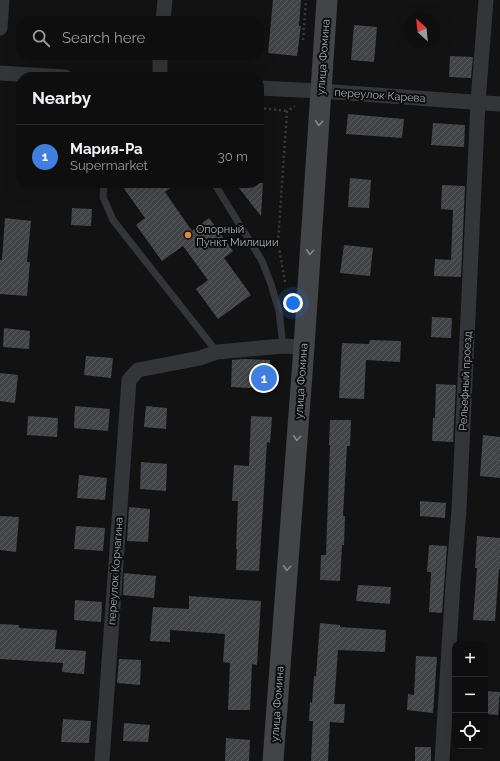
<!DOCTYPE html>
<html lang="en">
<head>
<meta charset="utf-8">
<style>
	:root { --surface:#0e0e0e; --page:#1c1c1c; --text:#f1f3f6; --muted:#9b9c9e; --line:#2e2e2e; --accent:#2563eb }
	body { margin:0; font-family:Raleway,sans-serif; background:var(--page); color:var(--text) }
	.controls { position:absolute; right:12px; bottom:12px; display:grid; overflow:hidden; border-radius:8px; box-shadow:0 4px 16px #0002 }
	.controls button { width:36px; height:36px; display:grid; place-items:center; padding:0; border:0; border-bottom:1px solid var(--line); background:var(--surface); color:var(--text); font:20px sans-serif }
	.compass { position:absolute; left:404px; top:12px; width:36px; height:36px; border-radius:50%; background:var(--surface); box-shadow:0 4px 16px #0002; rotate:333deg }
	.you { position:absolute; left:293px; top:303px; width:14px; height:14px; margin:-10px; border:3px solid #fff; border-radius:50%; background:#1a73e8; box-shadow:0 0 0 6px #1a73e833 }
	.badge { display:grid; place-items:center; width:26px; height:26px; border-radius:50%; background:var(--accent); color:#fff; font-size:13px; font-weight:700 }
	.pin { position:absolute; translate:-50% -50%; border:2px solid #fff; box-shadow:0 1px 4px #0006 }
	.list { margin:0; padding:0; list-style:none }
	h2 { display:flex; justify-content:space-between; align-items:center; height:52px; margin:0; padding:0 16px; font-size:17px }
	h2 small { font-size:13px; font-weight:400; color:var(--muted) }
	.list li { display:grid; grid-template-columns:26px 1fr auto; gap:12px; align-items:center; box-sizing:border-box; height:64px; padding:0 16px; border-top:1px solid var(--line) }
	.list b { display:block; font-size:15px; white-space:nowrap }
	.list p { margin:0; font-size:13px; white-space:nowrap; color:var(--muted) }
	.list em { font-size:13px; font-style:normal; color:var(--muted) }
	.icon { flex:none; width:22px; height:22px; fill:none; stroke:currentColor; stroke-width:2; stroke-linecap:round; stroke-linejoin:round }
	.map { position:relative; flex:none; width:500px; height:761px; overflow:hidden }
	.search { position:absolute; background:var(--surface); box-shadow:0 4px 16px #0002; left:16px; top:16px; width:248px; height:44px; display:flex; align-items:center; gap:10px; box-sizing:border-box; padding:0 14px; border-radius:16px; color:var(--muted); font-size:15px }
	.panel { position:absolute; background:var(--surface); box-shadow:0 4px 16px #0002; left:16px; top:72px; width:248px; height:116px; border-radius:16px }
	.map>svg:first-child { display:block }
	.building { fill:url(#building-hatch) }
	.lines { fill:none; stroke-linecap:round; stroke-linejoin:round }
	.path { stroke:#393c3f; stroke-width:2.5; stroke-dasharray:2 3; stroke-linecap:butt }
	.lane { stroke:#333538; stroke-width:7 }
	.street { stroke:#333538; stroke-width:15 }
	.secondary { stroke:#424448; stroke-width:21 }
	.oneway { stroke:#82888e }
	.poi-dot { fill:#e3873b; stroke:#0d0d0e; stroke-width:1.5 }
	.labels { text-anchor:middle; stroke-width:4; stroke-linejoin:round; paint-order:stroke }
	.street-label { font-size:11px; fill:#a5acb3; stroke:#0d0d0e }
	.poi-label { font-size:11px; fill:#a5acb3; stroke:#0d0d0e; text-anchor:start }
</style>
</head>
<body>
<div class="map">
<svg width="500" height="761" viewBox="0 0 500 761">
	<defs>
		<pattern id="building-hatch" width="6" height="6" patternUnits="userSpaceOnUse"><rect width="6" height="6" fill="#414346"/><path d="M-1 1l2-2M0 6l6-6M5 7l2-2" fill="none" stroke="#595b5e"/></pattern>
	</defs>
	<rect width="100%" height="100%" fill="#121213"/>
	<!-- building -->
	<g class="building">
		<path d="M 273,0 L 301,0 L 299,26 L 301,26 L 297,56 L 268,53 Z"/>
		<path d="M 354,25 L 377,27 L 374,62 L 351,60 Z"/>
		<path d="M 450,56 L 473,57 L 471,78 L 449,77 Z"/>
		<path d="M 348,114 L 404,119 L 402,138 L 346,134 Z"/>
		<path d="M 433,123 L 465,125 L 464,147 L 431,145 Z"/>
		<path d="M 350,178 L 371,180 L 369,208 L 348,207 Z"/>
		<path d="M 120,183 L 177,183 L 165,192 L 192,231 L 209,218 L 233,251 L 224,258 L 251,295 L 218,319 L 196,289 L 208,280 L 183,246 L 162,261 L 136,225 L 145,218 Z"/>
		<path d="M 235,183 L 263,183 L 261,216 Z"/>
		<path d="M 442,185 L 465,186 L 461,277 L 434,276 L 435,259 L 451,260 L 453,210 L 441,209 Z"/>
		<path d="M 72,208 L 92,209 L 91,226 L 71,225 Z"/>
		<path d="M 5,218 L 31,221 L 27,262 L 30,262 L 27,296 L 0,294 L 0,260 L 2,260 Z"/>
		<path d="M 344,245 L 373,248 L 370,276 L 340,273 Z"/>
		<path d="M 432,317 L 452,318 L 451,338 L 431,337 Z"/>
		<path d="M 4,328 L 30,331 L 29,349 L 3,347 Z"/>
		<path d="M 370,340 L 401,341 L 400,362 L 366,360 L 364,399 L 339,398 L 342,343 L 369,344 Z"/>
		<path d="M 86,356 L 113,358 L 111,378 L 84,375 Z"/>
		<path d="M 244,359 L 270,360 L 269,389 L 231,387 L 232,360 Z"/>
		<path d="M 0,373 L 18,375 L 15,403 L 0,401 Z"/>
		<path d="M 436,384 L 456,385 L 453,442 L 432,441 L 433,418 L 435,418 Z"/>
		<path d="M 75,406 L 110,409 L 108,431 L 74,428 Z"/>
		<path d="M 146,406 L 167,408 L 166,429 L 144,427 Z"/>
		<path d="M 28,416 L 58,418 L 57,437 L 27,435 Z"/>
		<path d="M 251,416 L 272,417 L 270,443 L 267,442 L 259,571 L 236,570 L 237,549 L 236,549 L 238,501 L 232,501 L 234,465 L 249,466 Z"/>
		<path d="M 330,420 L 351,420 L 350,446 L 347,446 L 343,516 L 345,516 L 344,545 L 342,545 L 340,581 L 320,580 L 321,555 L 326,555 L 330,445 L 329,445 Z"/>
		<path d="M 483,435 L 500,437 L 500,478 L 480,476 Z"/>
		<path d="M 141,462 L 167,464 L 166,491 L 140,489 Z"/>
		<path d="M 79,475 L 107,478 L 105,500 L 77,498 Z"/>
		<path d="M 420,501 L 446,503 L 445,518 L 420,516 Z"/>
		<path d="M 129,507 L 150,509 L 148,542 L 127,541 Z"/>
		<path d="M 0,516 L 19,517 L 16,552 L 0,550 Z"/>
		<path d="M 76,526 L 105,528 L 103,551 L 74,549 Z"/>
		<path d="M 477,536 L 500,538 L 500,569 L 499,569 L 495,621 L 473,620 L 477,568 L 475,568 Z"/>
		<path d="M 429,545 L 447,546 L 442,613 L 429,612 L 431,572 L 427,572 Z"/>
		<path d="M 124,573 L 156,576 L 154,598 L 123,595 Z"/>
		<path d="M 358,585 L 391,587 L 390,604 L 356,601 Z"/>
		<path d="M 189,596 L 261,601 L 257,665 L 252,664 L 250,710 L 228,710 L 230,663 L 223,662 L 225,634 L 170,630 L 170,642 L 150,641 L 153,607 L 189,609 Z"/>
		<path d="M 75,600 L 102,602 L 101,622 L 74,620 Z"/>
		<path d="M 320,623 L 340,625 L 340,627 L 386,630 L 385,652 L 338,650 L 334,704 L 345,704 L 344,723 L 330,722 L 328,761 L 311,761 L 313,721 L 309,721 L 310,702 L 312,703 L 314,676 L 316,676 Z"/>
		<path d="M 0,624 L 19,625 L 19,628 L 57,630 L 55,649 L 86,651 L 84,674 L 62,672 L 63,663 L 0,659 Z"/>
		<path d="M 416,656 L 437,657 L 433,713 L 407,710 L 408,694 L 414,695 Z"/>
		<path d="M 119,659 L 141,660 L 140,685 L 117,683 Z"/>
		<path d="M 485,691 L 500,692 L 498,715 L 485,714 Z"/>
		<path d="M 63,719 L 91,721 L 89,743 L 61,742 Z"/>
		<path d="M 124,723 L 150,725 L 148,742 L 123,741 Z"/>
		<path d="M 226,738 L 250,740 L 249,761 L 225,761 Z"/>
		<rect x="415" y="747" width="16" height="14"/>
	</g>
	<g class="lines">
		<!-- path -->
		<g class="path">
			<path d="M 303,40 L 306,0"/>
			<path d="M 259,108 L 287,111"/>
			<path d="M 285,282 L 278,242 L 287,111 L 295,106"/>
		</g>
		<!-- lane -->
		<g class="lane">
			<path d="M 104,183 L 103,197 L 113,220 L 217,352"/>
			<path d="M 214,183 L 262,261 L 271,284 L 279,311 L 283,346"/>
		</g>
		<!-- street -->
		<g class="street">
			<path d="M 163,21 L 165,0"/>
			<path d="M 0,28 L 2,0"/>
			<path d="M 0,73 L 65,77"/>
			<path d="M 160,77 L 160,55"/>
			<path d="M 259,88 L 321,91 L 500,104"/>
			<path d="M 102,761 L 129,380 L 138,370 L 200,358 L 217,352 L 283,346 L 304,347"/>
			<path d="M 442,761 L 453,583 L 459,510 L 478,102 L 486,0"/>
		</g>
		<!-- secondary -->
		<path class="secondary" d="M 273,761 L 304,347 L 327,0"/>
	</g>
	<!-- one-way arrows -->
	<defs><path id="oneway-chevron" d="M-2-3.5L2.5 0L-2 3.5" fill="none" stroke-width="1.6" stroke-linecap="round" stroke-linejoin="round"/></defs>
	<g class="oneway">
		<use href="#oneway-chevron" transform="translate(319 123) rotate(94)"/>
		<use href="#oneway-chevron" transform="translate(310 252) rotate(94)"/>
		<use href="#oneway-chevron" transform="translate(297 438) rotate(94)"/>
		<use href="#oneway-chevron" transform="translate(287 568) rotate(94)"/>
	</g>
	<!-- markers -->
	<circle class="poi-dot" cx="188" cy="235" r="4"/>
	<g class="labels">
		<!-- street labels -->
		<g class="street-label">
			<text transform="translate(323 57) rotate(-86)" y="4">улица Фомина</text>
			<text transform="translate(380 95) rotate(4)" y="4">переулок Карева</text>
			<text transform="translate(301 381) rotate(-86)" y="4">улица Фомина</text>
			<text transform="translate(465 381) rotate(-87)" y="4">Рельефный проезд</text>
			<text transform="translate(115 571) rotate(-86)" y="4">переулок Корчагина</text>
			<text transform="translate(277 704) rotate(-86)" y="4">улица Фомина</text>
		</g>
		<!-- poi labels -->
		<g class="poi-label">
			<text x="196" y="233">Опорный<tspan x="196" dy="13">Пункт Милиции</tspan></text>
		</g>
	</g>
</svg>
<div class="controls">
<button>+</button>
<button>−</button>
<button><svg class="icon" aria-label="locate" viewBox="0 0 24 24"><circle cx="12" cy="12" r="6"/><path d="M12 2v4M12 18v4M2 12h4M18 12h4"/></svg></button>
</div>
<svg class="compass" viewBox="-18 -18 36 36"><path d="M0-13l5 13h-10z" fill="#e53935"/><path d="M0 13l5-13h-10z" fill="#9b9c9e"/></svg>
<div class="you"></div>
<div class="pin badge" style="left:264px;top:378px;background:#3f7fe0">1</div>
<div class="search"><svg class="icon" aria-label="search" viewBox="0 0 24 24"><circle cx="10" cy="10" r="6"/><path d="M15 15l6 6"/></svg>Search here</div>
<section class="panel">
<h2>Nearby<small></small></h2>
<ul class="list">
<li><span class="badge" style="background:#3f7fe0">1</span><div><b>Мария-Ра</b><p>Supermarket</p></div><em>30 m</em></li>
</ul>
</section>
</div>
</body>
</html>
